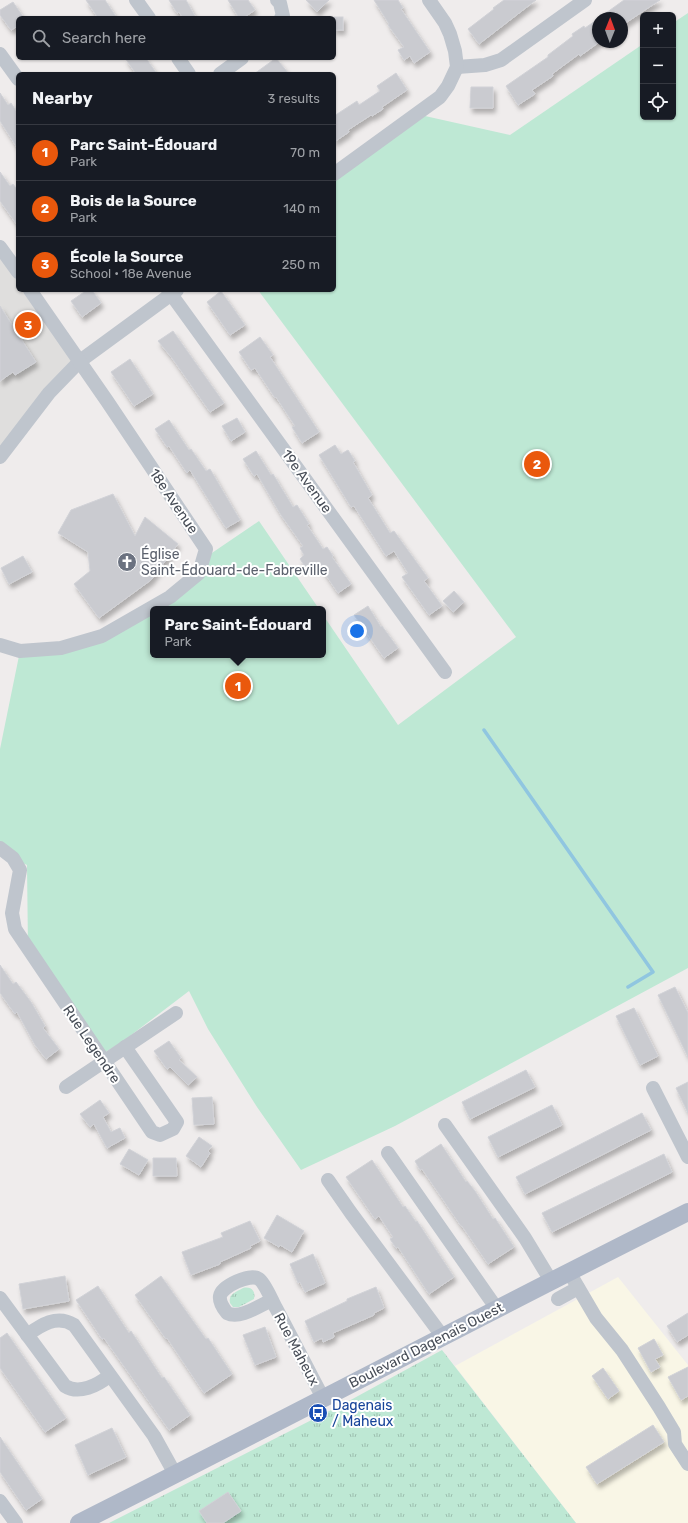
<!DOCTYPE html>
<html lang="en">
<head>
<meta charset="utf-8">
<style>
	:root { --surface:#171b24; --page:#20242c; --text:#f1f3f6; --muted:#9ea1a6; --line:#363941; --accent:#ea580c }
	body { margin:0; font-family:Rubik,sans-serif; background:var(--page); color:var(--text) }
	.controls { position:absolute; right:12px; top:12px; display:grid; overflow:hidden; border-radius:6px; box-shadow:0 1px 3px #0004 }
	.controls button { width:36px; height:36px; display:grid; place-items:center; padding:0; border:0; border-bottom:1px solid var(--line); background:var(--surface); color:var(--text); font:20px sans-serif }
	.compass { position:absolute; left:592px; top:12px; width:36px; height:36px; border-radius:50%; background:var(--surface); box-shadow:0 1px 3px #0004; rotate:1deg }
	.you { position:absolute; left:357px; top:631px; width:14px; height:14px; margin:-10px; border:3px solid #fff; border-radius:50%; background:#1a73e8; box-shadow:0 0 0 6px #1a73e833 }
	.badge { display:grid; place-items:center; width:26px; height:26px; border-radius:50%; background:var(--accent); color:#fff; font-size:13px; font-weight:700 }
	.pin { position:absolute; translate:-50% -50%; border:2px solid #fff; box-shadow:0 1px 4px #0006 }
	.popup { position:absolute; left:150px; top:606px; width:176px; height:52px; box-sizing:border-box; display:grid; place-content:center; border-radius:6px; background:var(--surface); filter:drop-shadow(0 1px 3px #0005); font-size:13px; white-space:nowrap; color:var(--muted) }
	.popup b { font-size:15px; color:var(--text) }
	.popup::after { content:''; position:absolute; left:50%; top:100%; margin-left:-8px; border:8px solid transparent; border-top-color:var(--surface) }
	.list { margin:0; padding:0; list-style:none }
	h2 { display:flex; justify-content:space-between; align-items:center; height:52px; margin:0; padding:0 16px; font-size:17px }
	h2 small { font-size:13px; font-weight:400; color:var(--muted) }
	.list li { display:grid; grid-template-columns:26px 1fr auto; gap:12px; align-items:center; box-sizing:border-box; height:56px; padding:0 16px; border-top:1px solid var(--line) }
	.list b { display:block; font-size:15px; white-space:nowrap }
	.list p { margin:0; font-size:13px; white-space:nowrap; color:var(--muted) }
	.list em { font-size:13px; font-style:normal; color:var(--muted) }
	.icon { flex:none; width:22px; height:22px; fill:none; stroke:currentColor; stroke-width:2; stroke-linecap:round; stroke-linejoin:round }
	.map { position:relative; flex:none; width:688px; height:1523px; overflow:hidden }
	.search { position:absolute; background:var(--surface); box-shadow:0 1px 3px #0004; left:16px; top:16px; width:320px; height:44px; display:flex; align-items:center; gap:10px; box-sizing:border-box; padding:0 14px; border-radius:6px; color:var(--muted); font-size:15px }
	.panel { position:absolute; background:var(--surface); box-shadow:0 1px 3px #0004; left:16px; top:72px; width:320px; height:220px; border-radius:6px }
	.map>svg:first-child { display:block }
	.commercial { fill:#f9f6e6 }
	.education { fill:#dfdedd }
	.grass { fill:url(#grass-tufts) }
	.green { fill:#bee8d4 }
	.lines { fill:none; stroke-linecap:round; stroke-linejoin:round }
	.stream { stroke:#90c6e0; stroke-width:3.5 }
	.building { fill:#cacbd0; stroke:#d1d2d7; filter:url(#shadow) }
	.minor { stroke:#bfc5cd; stroke-width:14 }
	.major { stroke:#afb8c8; stroke-width:18 }
	.labels { text-anchor:middle; stroke-width:4; stroke-linejoin:round; paint-order:stroke }
	.street-label { font-size:14px; fill:#474d57; stroke:#fff }
	.worship-label { font-size:14px; fill:#5b616d; stroke:#fff; text-anchor:start }
	.transit-label { font-size:14px; fill:#164399; stroke:#fff; text-anchor:start }
</style>
</head>
<body>
<div class="map">
<svg width="688" height="1523" viewBox="0 0 688 1523">
	<defs>
		<pattern id="grass-tufts" width="24" height="20" patternUnits="userSpaceOnUse"><rect width="24" height="20" fill="#bee8d4"/><path d="M3 7l-1-3M5 7V3M7 7l1-3M15 17l-1-3M17 17v-4M19 17l1-3" fill="none" stroke="#9cbeaf"/></pattern>
		<filter id="shadow"><feDropShadow dx="2.5" dy="4.5" stdDeviation="2" flood-color="#0004"/></filter>
	</defs>
	<rect width="100%" height="100%" fill="#efecec"/>
	<!-- commercial -->
	<path class="commercial" d="M 618,1277 L 688,1365 L 688,1523 L 576,1523 L 455,1366 Z"/>
	<!-- education -->
	<path class="education" d="M 0,241 L 18,268 L 18,290 L 32,290 L 80,361 L 0,448 Z"/>
	<!-- grass -->
	<g class="grass">
		<path d="M 243,1288 C 251,1286 256,1291 254,1299 L 239,1307 L 233,1307 L 230,1303 C 228,1294 236,1292 243,1288 Z"/>
		<path d="M 442,1350 L 576,1523 L 109,1523 L 347,1402 Z"/>
	</g>
	<!-- green -->
	<path class="green" d="M 688,13 L 688,968 L 395,1126 L 301,1170 L 257,1107 L 208,1029 L 189,991 L 122,1042 L 102,1054 L 28,949 L 27,865 L 0,852 L 0,749 L 20,651 L 61,648 L 106,629 L 194,584 L 206,557 L 259,521 L 319,609 L 153,609 L 153,655 L 323,655 L 323,615 L 398,725 L 516,637 L 258,290 L 334,290 L 334,181 L 425,116 L 510,135 L 643,44 L 643,117 L 673,117 L 673,23 Z"/>
	<g class="lines">
		<!-- stream -->
		<path class="stream" d="M 484,730 L 653,972 L 628,987"/>
	</g>
	<!-- building -->
	<g class="building">
		<path d="M 86,0 L 105,0 L 117,18 L 98,18 Z"/>
		<path d="M 169,0 L 186,0 L 196,18 L 183,18 L 179,12 L 177,13 Z"/>
		<path d="M 228,0 L 248,0 L 255,10 L 243,18 L 239,18 Z"/>
		<path d="M 306,0 L 329,0 L 317,12 Z"/>
		<path d="M 374,0 L 398,0 L 403,8 L 401,9 L 430,52 L 414,63 L 410,56 L 404,60 L 398,50 L 404,47 L 388,25 L 389,24 Z"/>
		<path d="M 504,0 L 536,0 L 479,44 L 468,29 L 494,9 L 493,8 Z"/>
		<path d="M 624,0 L 660,0 L 624,24 L 622,18 L 599,18 Z"/>
		<path d="M 13,2 L 24,18 L 18,18 L 18,26 L 11,30 L 0,15 L 0,10 Z"/>
		<rect x="334" y="17" width="9" height="13"/>
		<path d="M 598,19 L 598,43 L 580,56 L 579,54 L 552,74 L 553,76 L 532,90 L 535,94 L 518,105 L 506,86 L 548,57 L 548,55 L 573,36 L 572,34 L 584,26 L 585,28 Z"/>
		<path d="M 125,58 L 146,58 L 157,74 L 136,74 Z"/>
		<path d="M 276,58 L 289,74 L 254,74 Z"/>
		<path d="M 396,73 L 407,90 L 382,107 L 383,109 L 372,116 L 371,115 L 348,130 L 349,132 L 334,142 L 334,116 L 357,101 L 359,105 L 380,91 L 377,86 Z"/>
		<path d="M 471,87 L 493,87 L 493,108 L 470,108 Z"/>
		<path d="M 0,93 L 8,105 L 11,103 L 18,114 L 18,149 L 0,121 Z"/>
		<path d="M 0,172 L 10,186 L 13,184 L 18,191 L 18,226 L 0,201 Z"/>
		<path d="M 87,290 L 92,290 L 101,303 L 82,317 L 71,301 Z"/>
		<path d="M 221,291 L 245,325 L 230,335 L 207,302 Z"/>
		<path d="M 0,306 L 36,362 L 15,375 L 13,372 L 0,381 Z"/>
		<path d="M 173,331 L 224,403 L 210,412 L 172,358 L 158,341 Z"/>
		<path d="M 260,337 L 273,355 L 270,357 L 319,432 L 302,443 L 292,427 L 295,426 L 276,397 L 275,398 L 255,368 L 251,370 L 239,352 Z"/>
		<path d="M 130,359 L 153,394 L 134,406 L 111,372 Z"/>
		<path d="M 237,418 L 245,432 L 231,441 L 222,426 Z"/>
		<path d="M 169,420 L 189,450 L 191,449 L 206,471 L 210,469 L 240,520 L 226,528 L 190,470 L 187,473 L 169,446 L 167,447 L 155,429 Z"/>
		<path d="M 335,445 L 341,454 L 348,450 L 355,461 L 353,462 L 372,495 L 368,498 L 390,533 L 394,531 L 428,578 L 424,581 L 442,606 L 429,615 L 402,577 L 408,573 L 394,551 L 386,556 L 354,506 L 351,507 L 319,455 Z"/>
		<path d="M 256,451 L 271,475 L 273,474 L 293,507 L 297,505 L 309,524 L 307,525 L 323,549 L 327,547 L 333,556 L 332,557 L 351,584 L 338,593 L 319,565 L 314,569 L 312,565 L 306,568 L 300,559 L 304,555 L 300,548 L 303,546 L 281,515 L 257,474 L 254,476 L 243,459 Z"/>
		<path d="M 113,494 L 135,536 L 145,517 L 178,544 L 151,580 L 99,618 L 74,584 L 90,571 L 88,552 L 58,533 L 71,510 Z"/>
		<path d="M 23,556 L 32,572 L 9,584 L 1,568 Z"/>
		<path d="M 454,591 L 464,602 L 453,612 L 443,601 Z"/>
		<path d="M 368,606 L 381,627 L 382,626 L 398,648 L 384,658 L 354,615 Z"/>
		<path d="M 0,965 L 13,984 L 16,982 L 31,1002 L 45,1026 L 43,1028 L 59,1049 L 46,1059 L 35,1045 L 17,1012 L 15,1014 L 0,993 Z"/>
		<path d="M 675,987 L 688,1013 L 688,1057 L 658,995 Z"/>
		<path d="M 634,1008 L 658,1056 L 640,1065 L 616,1016 Z"/>
		<path d="M 169,1041 L 181,1058 L 179,1060 L 197,1077 L 188,1085 L 170,1067 L 167,1069 L 154,1051 Z"/>
		<path d="M 526,1070 L 535,1087 L 470,1119 L 462,1102 Z"/>
		<path d="M 688,1082 L 688,1113 L 676,1088 Z"/>
		<path d="M 212,1097 L 214,1124 L 194,1125 L 192,1098 Z"/>
		<path d="M 100,1100 L 109,1113 L 103,1117 L 111,1132 L 120,1128 L 125,1138 L 107,1148 L 94,1124 L 90,1127 L 80,1114 Z"/>
		<path d="M 552,1105 L 562,1125 L 498,1157 L 488,1137 Z"/>
		<path d="M 642,1113 L 651,1130 L 525,1194 L 516,1177 Z"/>
		<path d="M 199,1137 L 212,1146 L 208,1151 L 210,1153 L 201,1167 L 186,1156 Z"/>
		<path d="M 441,1144 L 466,1182 L 467,1181 L 475,1191 L 493,1219 L 495,1218 L 514,1247 L 488,1264 L 462,1226 L 461,1226 L 422,1169 L 420,1170 L 415,1161 Z"/>
		<path d="M 129,1149 L 148,1160 L 139,1175 L 120,1164 Z"/>
		<path d="M 664,1154 L 672,1172 L 552,1232 L 542,1213 Z"/>
		<path d="M 153,1158 L 176,1158 L 177,1176 L 153,1176 Z"/>
		<path d="M 372,1160 L 403,1207 L 405,1206 L 416,1222 L 417,1221 L 454,1277 L 429,1294 L 398,1247 L 396,1248 L 390,1239 L 393,1237 L 379,1216 L 375,1219 L 346,1177 Z"/>
		<path d="M 277,1215 L 304,1231 L 292,1252 L 280,1245 L 279,1247 L 264,1238 Z"/>
		<path d="M 250,1221 L 260,1241 L 250,1246 L 251,1248 L 220,1262 L 220,1264 L 191,1275 L 182,1252 L 223,1237 L 221,1233 Z"/>
		<path d="M 313,1254 L 325,1283 L 305,1292 L 300,1282 L 298,1283 L 290,1264 Z"/>
		<path d="M 65,1276 L 69,1301 L 23,1309 L 19,1284 Z"/>
		<path d="M 161,1276 L 206,1339 L 208,1338 L 232,1374 L 204,1393 L 167,1338 L 166,1339 L 135,1295 Z"/>
		<path d="M 98,1286 L 129,1333 L 131,1331 L 162,1378 L 164,1377 L 190,1415 L 169,1430 L 104,1338 L 102,1339 L 76,1300 Z"/>
		<path d="M 376,1287 L 384,1308 L 374,1313 L 374,1315 L 333,1333 L 334,1337 L 323,1342 L 322,1338 L 314,1342 L 305,1321 L 347,1301 L 347,1299 Z"/>
		<path d="M 688,1313 L 688,1335 L 677,1342 L 667,1326 Z"/>
		<path d="M 265,1327 L 276,1357 L 255,1365 L 243,1335 Z"/>
		<path d="M 7,1333 L 66,1418 L 45,1432 L 0,1368 L 0,1338 Z"/>
		<path d="M 654,1339 L 663,1355 L 655,1359 L 660,1367 L 651,1372 L 638,1348 Z"/>
		<path d="M 688,1367 L 688,1396 L 681,1400 L 668,1377 Z"/>
		<path d="M 603,1368 L 619,1391 L 608,1399 L 592,1376 Z"/>
		<path d="M 653,1425 L 664,1442 L 597,1484 L 586,1467 Z"/>
		<path d="M 112,1428 L 126,1457 L 88,1475 L 75,1445 Z"/>
		<path d="M 0,1437 L 42,1499 L 26,1510 L 0,1472 Z"/>
		<path d="M 228,1492 L 241,1511 L 223,1523 L 207,1523 L 199,1511 Z"/>
	</g>
	<g class="lines">
		<!-- minor -->
		<g class="minor">
			<path d="M 136,0 L 149,18"/>
			<path d="M 277,0 L 280,3 L 283,16 L 281,18"/>
			<path d="M 0,54 L 18,79"/>
			<path d="M 178,58 L 189,74"/>
			<path d="M 457,67 L 485,65 L 501,60 L 585,0"/>
			<path d="M 220,74 L 242,58"/>
			<path d="M 334,174 L 440,97 L 448,86 L 457,67 L 455,51 L 450,34 L 445,23 L 429,0"/>
			<path d="M 0,247 L 18,272"/>
			<path d="M 168,290 L 445,672"/>
			<path d="M 0,457 L 49,393 L 80,361 L 177,290"/>
			<path d="M 0,645 L 20,651 L 61,648 L 102,636 L 170,597 L 199,573 L 206,549 L 107,401 L 30,290"/>
			<path d="M 0,848 L 13,858 L 20,870 L 12,913 L 15,929 L 152,1132 L 160,1135 L 173,1129 L 177,1122 L 125,1047"/>
			<path d="M 66,1087 L 176,1013"/>
			<path d="M 653,1088 L 688,1157"/>
			<path d="M 445,1125 L 525,1238 L 551,1281"/>
			<path d="M 388,1153 L 497,1309"/>
			<path d="M 328,1180 L 351,1213 L 443,1337"/>
			<path d="M 569,1272 L 596,1318 L 622,1350 L 659,1407 L 674,1432 L 675,1444 L 688,1464"/>
			<path d="M 0,1298 L 65,1386 C 79,1395 98,1385 109,1376"/>
			<path d="M 558,1299 L 578,1288"/>
			<path d="M 272,1300 C 260,1305 240,1320 227,1313 C 223,1308 219,1302 220,1296 C 222,1286 250,1273 259,1279 C 265,1283 272,1301 276,1308 C 292,1338 307,1368 323,1398"/>
			<path d="M 27,1335 C 41,1325 57,1314 74,1325 L 154,1436 L 175,1474"/>
			<path d="M 0,1501 L 16,1523"/>
		</g>
		<!-- major -->
		<path class="major" d="M 79,1523 C 282,1421 484,1314 688,1212"/>
	</g>
	<!-- icons -->
	<defs>
		<symbol id="church-disc" viewBox="-11 -11 22 22"><circle r="9.5" fill="#6b7280" stroke="#fff"/><path d="M-1.2-6h2.4v3.5h3.3v2.4h-3.3V6h-2.4V-.1h-3.3v-2.4h3.3Z" fill="#fff"/></symbol>
		<symbol id="bus-disc" viewBox="-11 -11 22 22"><circle r="9.5" fill="#1a4fb4" stroke="#fff"/><path d="M-5-6H5V4H4V6H2V4H-2V6H-4V4H-5ZM-3.5-4V0h7V-4ZM-3.5 1.2v1.5H-2V1.2ZM2 1.2v1.5H3.5V1.2Z" fill="#fff"/></symbol>
	</defs>
	<g fill-rule="evenodd">
		<use href="#church-disc" x="116" y="551" width="22" height="22"/>
		<use href="#bus-disc" x="307" y="1402" width="22" height="22"/>
	</g>
	<g class="labels">
		<!-- street labels -->
		<g class="street-label">
			<text transform="translate(307 481) rotate(54)" y="5">19e Avenue</text>
			<text transform="translate(174 501) rotate(56)" y="5">18e Avenue</text>
			<text transform="translate(92 1044) rotate(56)" y="5">Rue Legendre</text>
			<text transform="translate(426 1345) rotate(-27)" y="5">Boulevard Dagenais Ouest</text>
			<text transform="translate(297 1349) rotate(62)" y="5">Rue Maheux</text>
		</g>
		<!-- worship labels -->
		<g class="worship-label">
			<text x="141" y="559">Église<tspan x="141" dy="16">Saint-Édouard-de-Fabreville</tspan></text>
		</g>
		<!-- transit labels -->
		<g class="transit-label">
			<text x="332" y="1410">Dagenais<tspan x="332" dy="16">/ Maheux</tspan></text>
		</g>
	</g>
</svg>
<div class="controls">
<button>+</button>
<button>−</button>
<button><svg class="icon" aria-label="locate" viewBox="0 0 24 24"><circle cx="12" cy="12" r="6"/><path d="M12 2v4M12 18v4M2 12h4M18 12h4"/></svg></button>
</div>
<svg class="compass" viewBox="-18 -18 36 36"><path d="M0-13l5 13h-10z" fill="#e53935"/><path d="M0 13l5-13h-10z" fill="#9ea1a6"/></svg>
<div class="you"></div>
<div class="pin badge" style="left:238px;top:686px">1</div>
<div class="popup"><b>Parc Saint-Édouard</b>Park</div>
<div class="pin badge" style="left:537px;top:464px">2</div>
<div class="pin badge" style="left:28px;top:325px">3</div>
<div class="search"><svg class="icon" aria-label="search" viewBox="0 0 24 24"><circle cx="10" cy="10" r="6"/><path d="M15 15l6 6"/></svg>Search here</div>
<section class="panel">
<h2>Nearby<small>3 results</small></h2>
<ul class="list">
<li><span class="badge">1</span><div><b>Parc Saint-Édouard</b><p>Park</p></div><em>70 m</em></li>
<li><span class="badge">2</span><div><b>Bois de la Source</b><p>Park</p></div><em>140 m</em></li>
<li><span class="badge">3</span><div><b>École la Source</b><p>School · 18e Avenue</p></div><em>250 m</em></li>
</ul>
</section>
</div>
</body>
</html>
